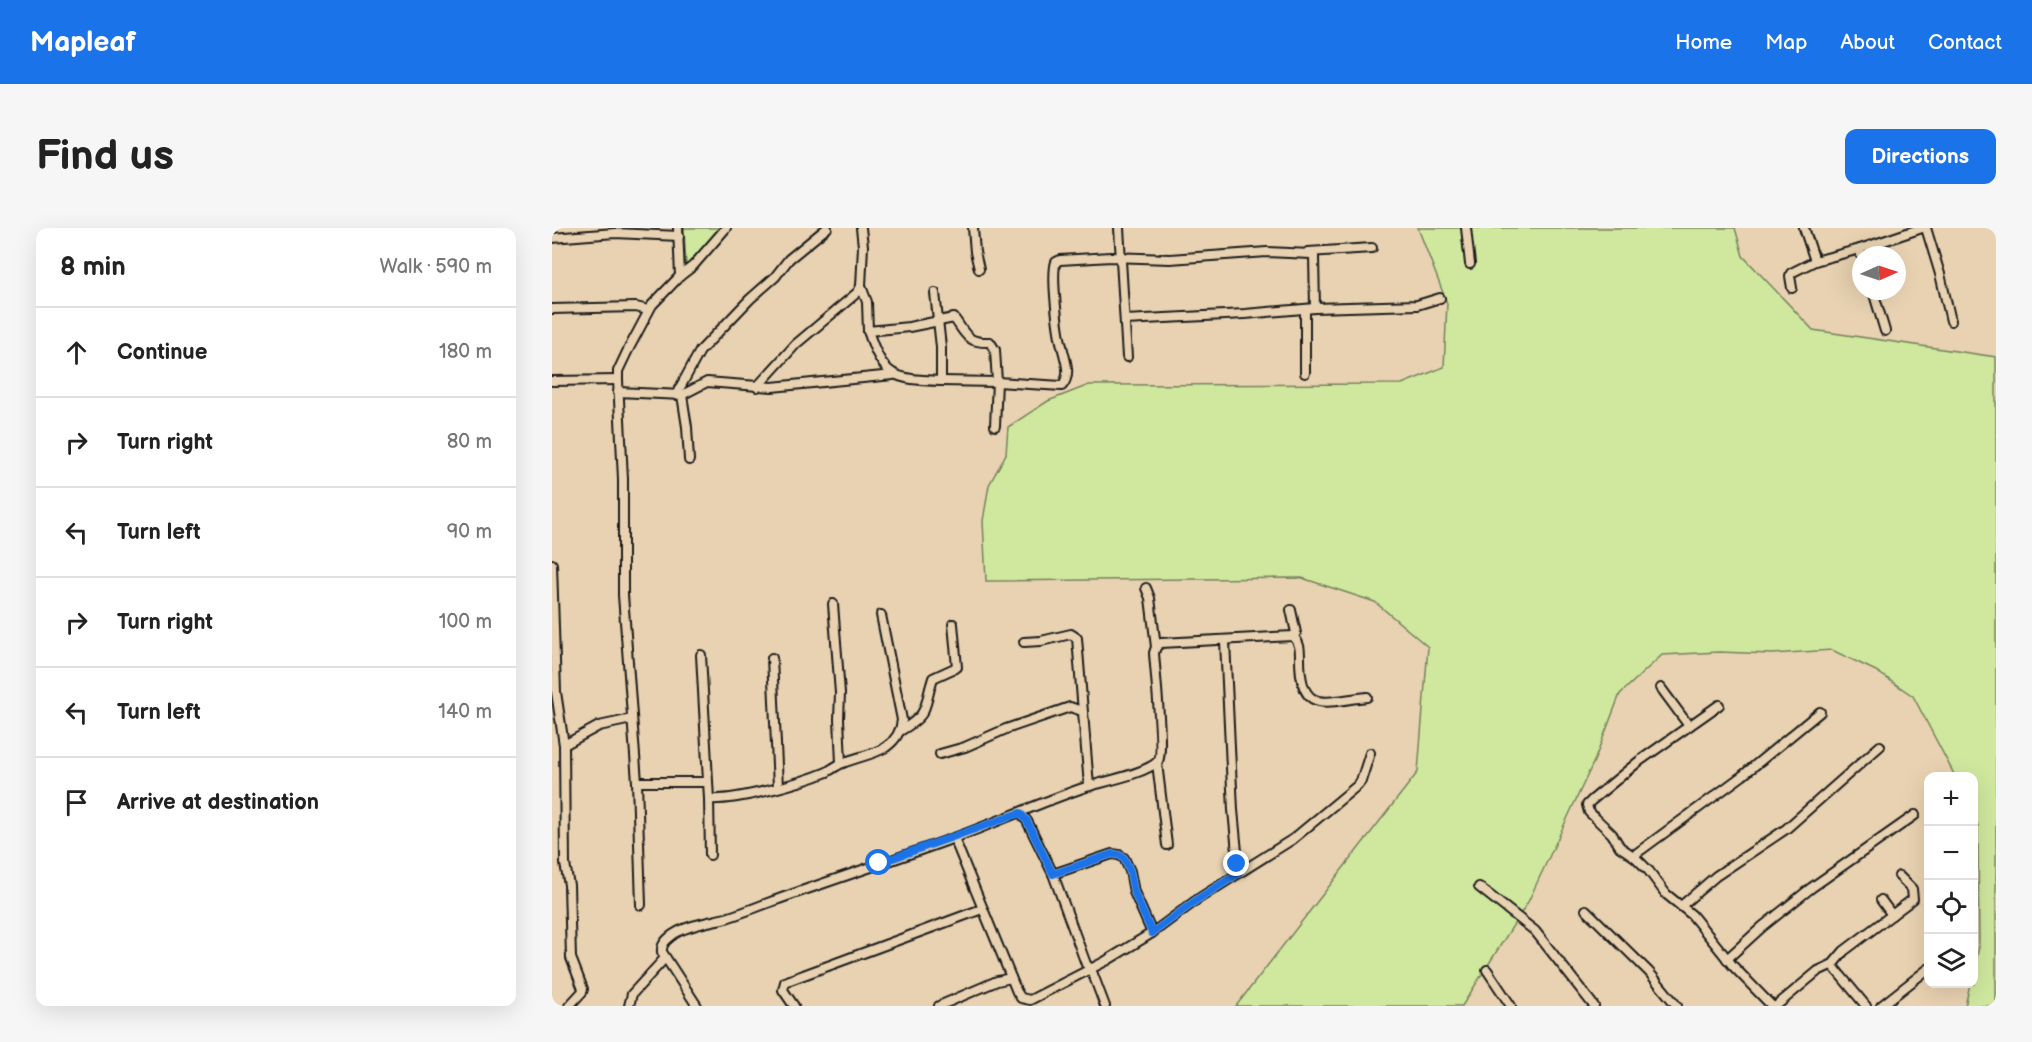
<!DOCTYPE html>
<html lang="en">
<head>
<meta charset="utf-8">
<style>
	:root { --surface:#fff; --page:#f6f6f6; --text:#222; --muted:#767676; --line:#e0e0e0; --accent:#1a73e8 }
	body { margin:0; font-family:"Balsamiq Sans",sans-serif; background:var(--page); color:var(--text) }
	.controls { position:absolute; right:18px; bottom:18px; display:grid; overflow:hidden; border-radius:12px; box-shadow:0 6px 24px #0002 }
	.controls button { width:54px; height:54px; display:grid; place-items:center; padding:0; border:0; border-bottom:2px solid var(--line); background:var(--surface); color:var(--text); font:30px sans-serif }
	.compass { position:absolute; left:1300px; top:18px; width:54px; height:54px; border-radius:50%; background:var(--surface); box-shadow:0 6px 24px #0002; rotate:87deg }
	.stop { position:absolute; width:18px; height:18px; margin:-14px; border:4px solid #1a73e8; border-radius:50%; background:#fff }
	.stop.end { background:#1a73e8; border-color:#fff; box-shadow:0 2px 6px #0008 }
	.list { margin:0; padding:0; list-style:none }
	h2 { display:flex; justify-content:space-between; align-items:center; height:78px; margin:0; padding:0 24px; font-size:26px }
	h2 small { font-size:20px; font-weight:400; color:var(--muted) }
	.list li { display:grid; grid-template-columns:39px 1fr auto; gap:18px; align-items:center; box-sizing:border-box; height:90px; padding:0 24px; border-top:2px solid var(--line) }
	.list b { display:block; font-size:22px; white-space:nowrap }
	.list em { font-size:20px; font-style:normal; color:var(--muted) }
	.icon { flex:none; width:33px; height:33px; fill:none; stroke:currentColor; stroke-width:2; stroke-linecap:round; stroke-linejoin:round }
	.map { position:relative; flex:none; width:1444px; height:778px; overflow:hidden; border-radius:12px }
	header { display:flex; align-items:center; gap:36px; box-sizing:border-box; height:84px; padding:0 30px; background:var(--accent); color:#fff }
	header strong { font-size:28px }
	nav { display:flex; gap:33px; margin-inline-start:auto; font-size:21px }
	.intro { display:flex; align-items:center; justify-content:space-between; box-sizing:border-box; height:144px; padding:0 36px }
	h1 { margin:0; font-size:42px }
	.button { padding:15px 27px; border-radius:12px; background:var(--accent); color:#fff; font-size:21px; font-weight:700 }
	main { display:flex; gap:36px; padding:0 36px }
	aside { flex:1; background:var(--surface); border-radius:12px; box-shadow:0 6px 24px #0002 }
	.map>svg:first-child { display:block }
	.green { fill:#cfe89e; stroke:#76825d; stroke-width:1.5 }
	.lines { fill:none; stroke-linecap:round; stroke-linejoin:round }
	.minor-casing { stroke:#1c1c1c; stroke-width:12 }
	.minor { stroke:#e8d2b1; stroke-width:8 }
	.route { stroke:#1a73e8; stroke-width:8 }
</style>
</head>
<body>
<header>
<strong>Mapleaf</strong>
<nav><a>Home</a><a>Map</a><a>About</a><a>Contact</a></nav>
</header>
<div class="intro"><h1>Find us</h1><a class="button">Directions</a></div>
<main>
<aside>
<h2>8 min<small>Walk · 590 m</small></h2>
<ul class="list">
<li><svg class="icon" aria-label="ahead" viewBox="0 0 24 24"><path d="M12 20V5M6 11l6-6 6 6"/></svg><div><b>Continue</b></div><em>180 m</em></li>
<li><svg class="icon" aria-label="right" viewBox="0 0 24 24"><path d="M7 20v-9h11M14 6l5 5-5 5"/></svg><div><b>Turn right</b></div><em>80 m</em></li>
<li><svg class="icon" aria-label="left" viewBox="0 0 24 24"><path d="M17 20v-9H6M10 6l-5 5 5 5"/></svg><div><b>Turn left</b></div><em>90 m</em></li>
<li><svg class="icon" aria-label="right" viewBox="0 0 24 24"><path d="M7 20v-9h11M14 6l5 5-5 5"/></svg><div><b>Turn right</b></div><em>100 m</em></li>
<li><svg class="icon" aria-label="left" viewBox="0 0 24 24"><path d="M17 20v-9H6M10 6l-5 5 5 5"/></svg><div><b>Turn left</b></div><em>140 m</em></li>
<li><svg class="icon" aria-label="arrive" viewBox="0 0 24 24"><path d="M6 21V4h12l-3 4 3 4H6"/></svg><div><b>Arrive at destination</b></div></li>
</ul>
</aside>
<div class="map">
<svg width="1444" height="778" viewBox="0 0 1444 778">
	<rect width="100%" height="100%" fill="#e8d2b1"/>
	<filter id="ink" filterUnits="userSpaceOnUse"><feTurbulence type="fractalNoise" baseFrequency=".0167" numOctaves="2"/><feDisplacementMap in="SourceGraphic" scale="12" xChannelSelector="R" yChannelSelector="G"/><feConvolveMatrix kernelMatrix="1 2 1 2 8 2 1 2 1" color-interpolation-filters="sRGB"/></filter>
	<g filter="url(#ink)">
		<!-- green -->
		<g class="green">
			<path d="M 132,0 L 169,0 L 134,38 Z"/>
			<path d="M 866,0 L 1183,0 L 1191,28 L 1261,102 L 1444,129 L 1444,778 L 1413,778 L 1418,756 L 1422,756 L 1422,742 L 1427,719 L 1426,598 L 1422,588 L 1422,548 L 1403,548 L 1361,468 L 1324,443 L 1280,422 L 1220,426 L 1167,424 L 1110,427 L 1068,466 L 1043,531 L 976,674 L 910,778 L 684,778 L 866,544 L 876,419 L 823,374 L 750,350 L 434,353 L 431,293 L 437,257 L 454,226 L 456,199 L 496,173 L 537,157 L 850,156 L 892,139 L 895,75 Z"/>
		</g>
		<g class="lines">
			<defs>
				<g id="minor">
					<path d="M 126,0 L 128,48"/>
					<path d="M 309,0 L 311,18 L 309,58 L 315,74 L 316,103 L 357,99 L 402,90 C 414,106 414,115 438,114 L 443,122 L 445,154 L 510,158 C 520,146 513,132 510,118 C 506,104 499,46 504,34 L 508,32 L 559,29 L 618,31 L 715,24 L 759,26 L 762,28 L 763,80"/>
					<path d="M 421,0 L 423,24 L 427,41"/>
					<path d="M 567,0 L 575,129"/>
					<path d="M 914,0 L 918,36"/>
					<path d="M 1252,0 L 1263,33"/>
					<path d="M 1374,0 L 1388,46 L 1399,93"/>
					<path d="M 0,10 L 63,5 L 127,8"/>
					<path d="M 756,24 L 820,20"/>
					<path d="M 1309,27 L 1308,21 L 1370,0"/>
					<path d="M 1240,60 L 1238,48 L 1239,45 L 1263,33 L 1308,21"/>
					<path d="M 1321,63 L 1333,103"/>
					<path d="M 0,81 L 84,79 L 96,82"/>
					<path d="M 573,92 L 693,86 L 763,80 L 865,77 L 888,70"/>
					<path d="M 316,103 C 332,150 341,151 389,153 L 389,119 L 383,65"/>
					<path d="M 753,145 L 753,81"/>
					<path d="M 0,153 L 66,152"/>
					<path d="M 389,153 L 445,154 L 443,198"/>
					<path d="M 205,159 L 244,116 L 306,64 L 309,58"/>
					<path d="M 66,164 L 130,167 L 135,199 L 137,232"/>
					<path d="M 124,167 L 148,123 L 198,71 L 223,49 L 237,31 L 275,0"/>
					<path d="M 130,167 L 155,154 L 220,159 L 341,147"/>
					<path d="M 0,336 L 4,464 L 12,517"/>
					<path d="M 594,360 L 598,370 L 604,419"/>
					<path d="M 281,376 L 288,465 L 287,491 L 289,535"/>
					<path d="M 741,408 C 748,415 748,421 748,430 C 748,488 773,473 815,469"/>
					<path d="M 673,413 L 681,582 L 687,645"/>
					<path d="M 472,414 L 489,413 L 519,406 L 525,410 L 537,558"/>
					<path d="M 149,427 L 157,571 L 158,627"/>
					<path d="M 220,430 L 226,559"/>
					<path d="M 1109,460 L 1137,498"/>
					<path d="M 1167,477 L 1086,534 L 1040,572 L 1035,577 L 1037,584 L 1060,606 L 1068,619 L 1083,629 L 1097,643 L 1114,666 L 1140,687 L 1181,738 L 1220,778"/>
					<path d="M 348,503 C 379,485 371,480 381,450 L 405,439 L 401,396"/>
					<path d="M 388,526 L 413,519 L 454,501 L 518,479 L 530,483"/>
					<path d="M 605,535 L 615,617"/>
					<path d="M 85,554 L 89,677"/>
					<path d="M 155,554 L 85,554 L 71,367 L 71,251 L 66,152 L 66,143 L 75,124 L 100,77 L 128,48 L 141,38 L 174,0"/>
					<path d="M 157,571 C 184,573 249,555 275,544 C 280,541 285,537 291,535 C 305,529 321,527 334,519 C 344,512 349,503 350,492 L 329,387"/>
					<path d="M 469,585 L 475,593 L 501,646 L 534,736 L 539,741 L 553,778"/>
					<path d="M 402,610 L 465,764 L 469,770 L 478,772 L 554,733 L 600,705 L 646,671 L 741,611 L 806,557 L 809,553 L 818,525"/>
					<path d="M 1083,629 L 1085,625 L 1190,548 L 1268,484"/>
					<path d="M 501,646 L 560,626 L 567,627 L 572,630 L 578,643 L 582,664 L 600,705"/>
					<path d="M 927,659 L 983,703 L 1042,778"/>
					<path d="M 1329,672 L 1340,687"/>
					<path d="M 1129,678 L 1164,648 L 1234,601 L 1328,518"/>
					<path d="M 1034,682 L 1097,744 L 1125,778"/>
					<path d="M 1175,731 L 1210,699 L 1259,660 L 1363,587"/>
					<path d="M 1280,737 L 1314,778"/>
					<path d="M 935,742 L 959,778"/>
					<path d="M 17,778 L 30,764 L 31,761 L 19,730 L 17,657 L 13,636 L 12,517 L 47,498 L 80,491"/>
					<path d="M 77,778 L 80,766 L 113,730"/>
					<path d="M 145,778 L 110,724 C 109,716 115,711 122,706 C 136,697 158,694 174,690 C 187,686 200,681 213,676 C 276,653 339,633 402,610 C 446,594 489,574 534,559 C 550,554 596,545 606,533 C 612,527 603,440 602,425 L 604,419 L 609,415 L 741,408 L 744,405 L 739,382"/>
					<path d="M 242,778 L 231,762 L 233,754 L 238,752 L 430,681"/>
					<path d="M 387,778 L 445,753 L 459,750"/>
					<path d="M 1224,778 L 1266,743 L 1281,736 L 1292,723 L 1361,671 L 1360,661 L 1347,648"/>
					<path d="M 1329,778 L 1376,741"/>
				</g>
			</defs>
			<!-- minor casing -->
			<use href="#minor" class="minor-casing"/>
			<!-- minor -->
			<use href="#minor" class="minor"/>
		</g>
	</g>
	<g class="lines" filter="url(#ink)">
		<!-- route -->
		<path class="route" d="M 327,635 L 468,585 L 475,593 L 501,646 L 560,626 L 567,627 L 572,630 L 578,643 L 582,664 L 600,705 L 646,671 L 687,645 L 685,636"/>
	</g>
</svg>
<div class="controls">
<button>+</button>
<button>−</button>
<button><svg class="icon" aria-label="locate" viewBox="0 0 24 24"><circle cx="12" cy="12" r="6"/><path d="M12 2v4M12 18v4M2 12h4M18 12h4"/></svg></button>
<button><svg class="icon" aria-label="layers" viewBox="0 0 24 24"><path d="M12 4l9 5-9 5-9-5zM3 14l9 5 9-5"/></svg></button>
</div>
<svg class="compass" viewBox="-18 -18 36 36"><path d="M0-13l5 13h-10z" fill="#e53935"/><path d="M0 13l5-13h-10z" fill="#767676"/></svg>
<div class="stop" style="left:327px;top:635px"></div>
<div class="stop end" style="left:685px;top:636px"></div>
</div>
</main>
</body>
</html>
